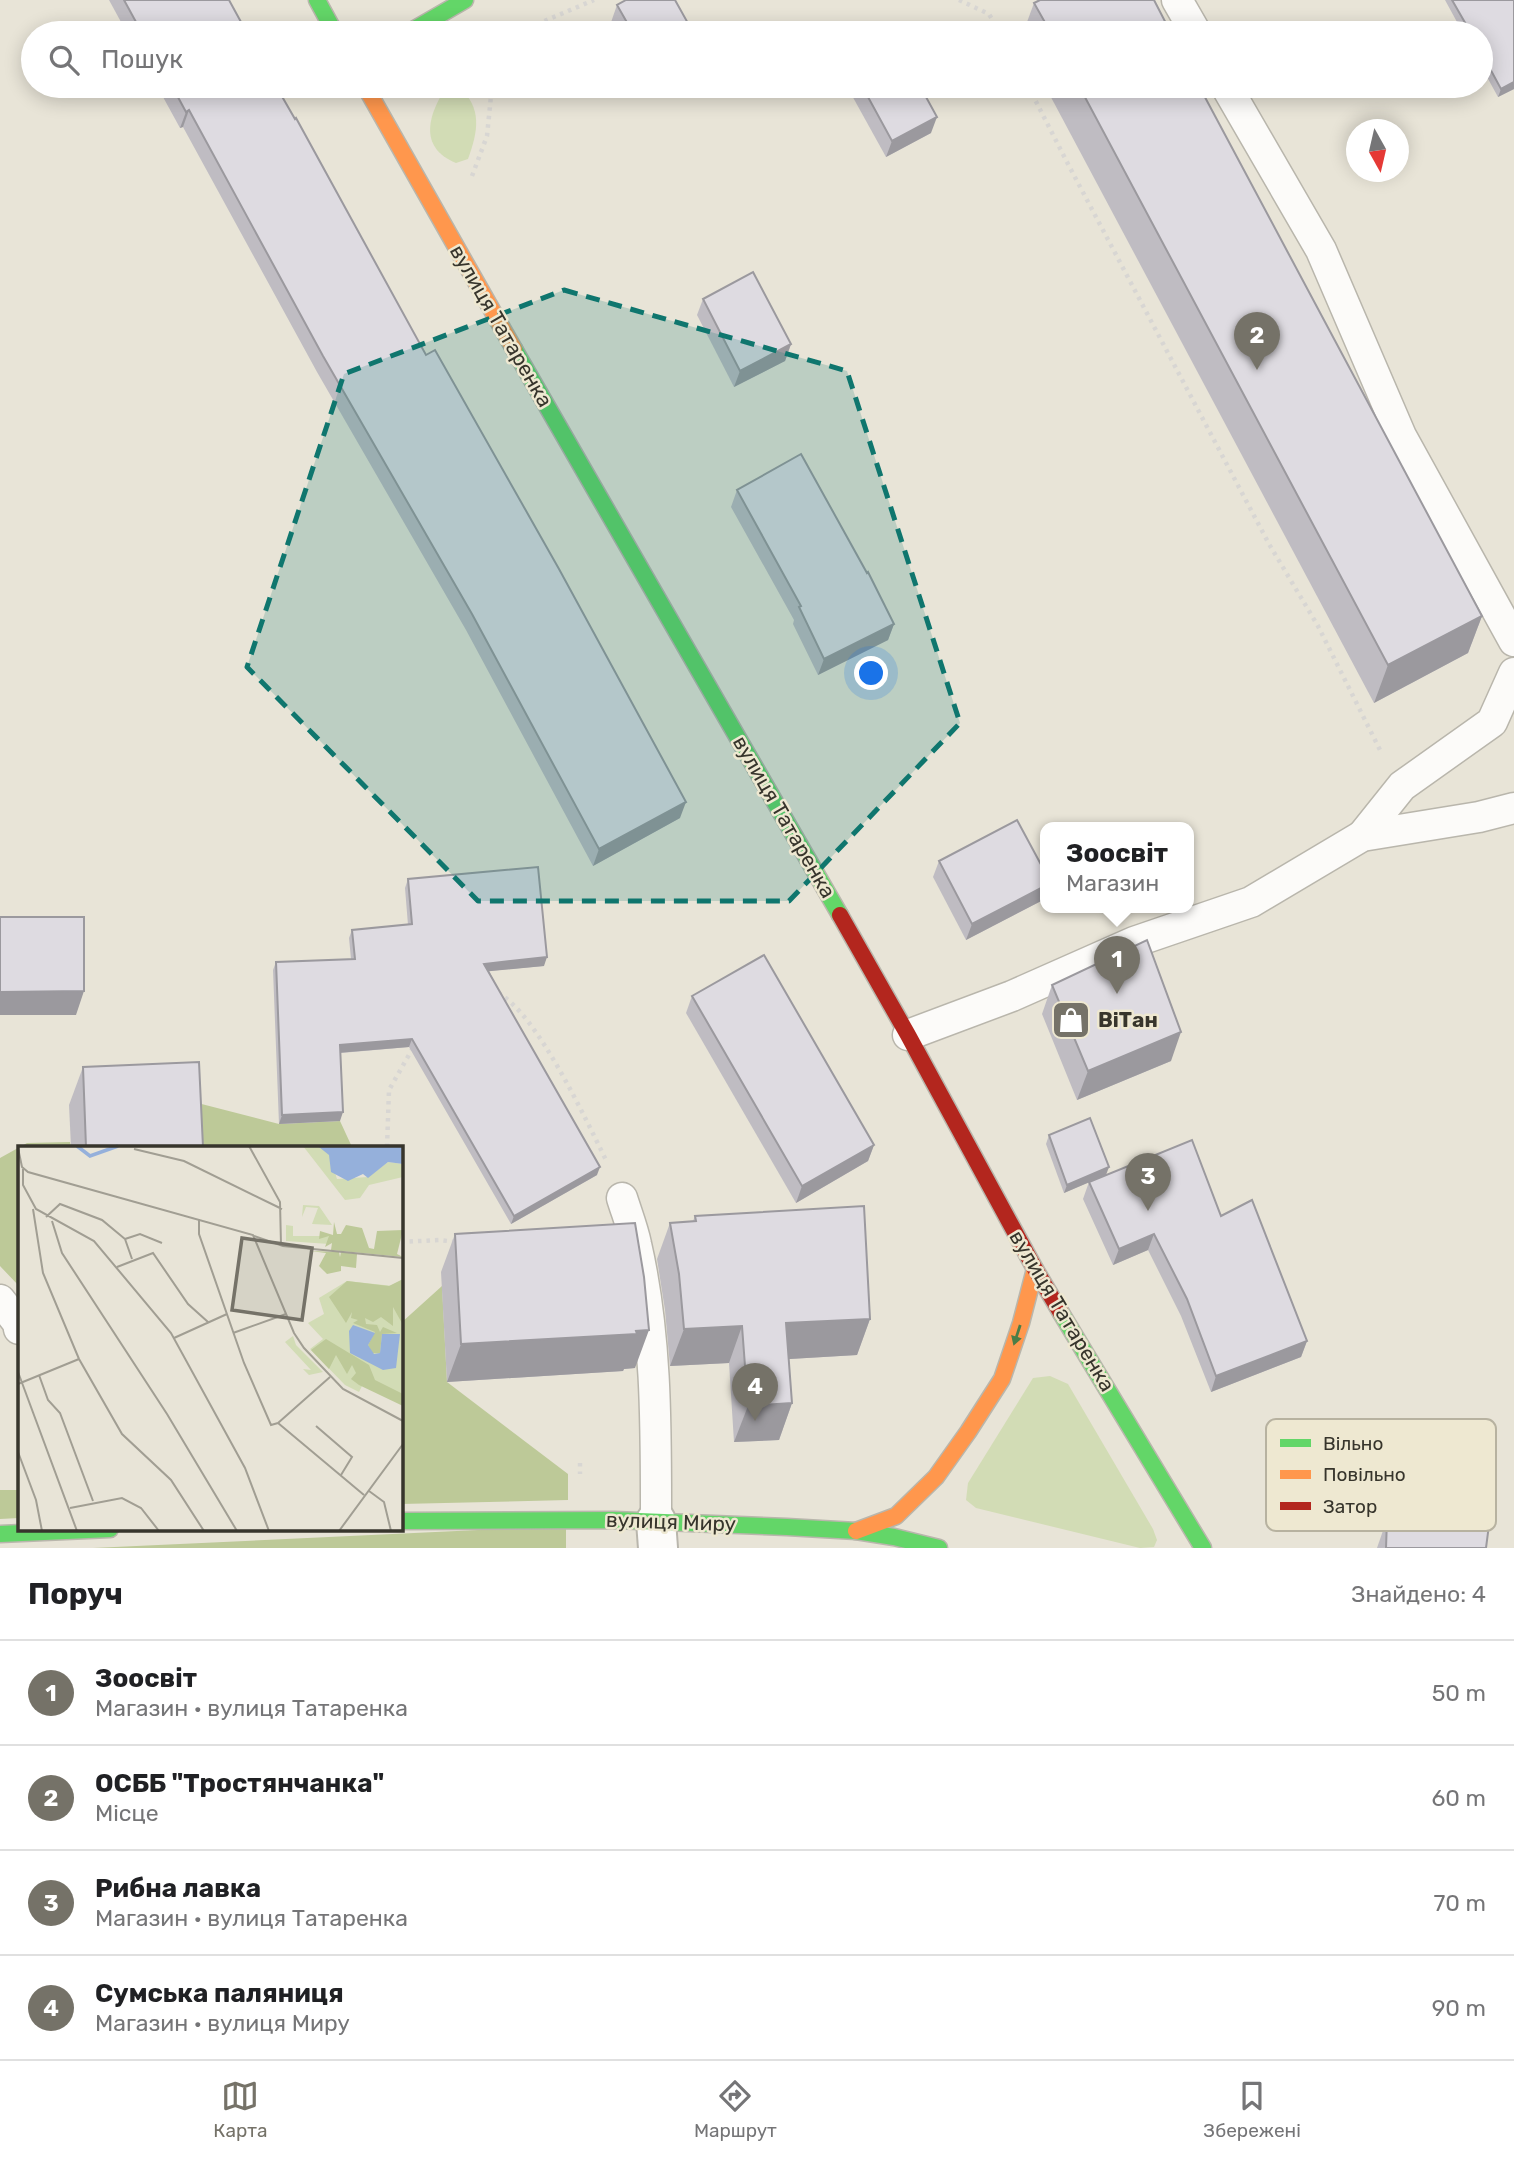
<!DOCTYPE html>
<html lang="uk">
<head>
<meta charset="utf-8">
<style>
	:root { --surface:#fff; --page:#f2f2f2; --text:#202124; --muted:#757577; --line:#e0e0e0; --accent:#757268 }
	body { margin:0; font-family:Rubik,sans-serif; background:var(--page); color:var(--text) }
	.compass { position:absolute; left:1346px; top:119px; width:63px; height:63px; border-radius:50%; background:var(--surface); box-shadow:0 4px 18px #0003; rotate:172deg }
	.you { position:absolute; left:872px; top:674px; width:24px; height:24px; margin:-18px; border:5px solid #fff; border-radius:50%; background:#1a73e8; box-shadow:0 0 0 10px #1a73e833 }
	.badge { display:grid; place-items:center; width:46px; height:46px; border-radius:50%; background:var(--accent); color:#fff; font-size:23px; font-weight:700 }
	.pin { position:absolute; translate:-50% -58px; filter:drop-shadow(0 2px 4px #0008) }
	.pin::after { content:''; position:absolute; top:37px; width:24px; height:21px; background:inherit; clip-path:polygon(0 0,100% 0,50% 100%) }
	.popup { position:absolute; left:1040px; top:822px; width:154px; height:91px; box-sizing:border-box; display:grid; place-content:center; border-radius:14px; background:var(--surface); filter:drop-shadow(0 2px 5px #0005); font-size:23px; white-space:nowrap; color:var(--muted) }
	.popup b { font-size:26px; color:var(--text) }
	.popup::after { content:''; position:absolute; left:50%; top:100%; margin-left:-14px; border:14px solid transparent; border-top-color:var(--surface) }
	.list { margin:0; padding:0; list-style:none }
	h2 { display:flex; justify-content:space-between; align-items:center; height:91px; margin:0; padding:0 28px; font-size:30px }
	h2 small { font-size:23px; font-weight:400; color:var(--muted) }
	.list li { display:grid; grid-template-columns:46px 1fr auto; gap:21px; align-items:center; box-sizing:border-box; height:105px; padding:0 28px; border-top:2px solid var(--line) }
	.list b { display:block; font-size:26px; white-space:nowrap }
	.list p { margin:0; font-size:23px; white-space:nowrap; color:var(--muted) }
	.list em { font-size:23px; font-style:normal; color:var(--muted) }
	.icon { flex:none; width:38px; height:38px; fill:none; stroke:currentColor; stroke-width:2; stroke-linecap:round; stroke-linejoin:round }
	.map { position:relative; flex:none; width:1514px; height:1548px; overflow:hidden }
	.search { position:absolute; background:var(--surface); box-shadow:0 4px 18px #0003; left:21px; right:21px; top:21px; height:77px; display:flex; align-items:center; gap:18px; box-sizing:border-box; padding:0 24px; border-radius:38px; color:var(--muted); font-size:26px }
	.sheet { height:511px; background:var(--surface) }
	nav { display:flex; justify-content:space-around; align-items:center; box-sizing:border-box; height:98px; border-top:2px solid var(--line); background:var(--surface); font-size:19px; color:var(--muted) }
	nav a { display:grid; justify-items:center; gap:4px }
	nav .on { color:var(--accent) }
	.map>svg:first-child { display:block }
	.green { fill:#d2dcb5 }
	.forest { fill:#bdc998 }
	.lines { fill:none; stroke-linecap:round; stroke-linejoin:round }
	.lane-casing { stroke:#b9b6ac; stroke-width:33 }
	.street-casing { stroke:#b9b6ac; stroke-width:42 }
	.fast-casing { stroke:#b9b6ac; stroke-width:19 }
	.slow-casing { stroke:#b9b6ac; stroke-width:19 }
	.jam-casing { stroke:#b9b6ac; stroke-width:19 }
	.path { stroke:#d8d6d3; stroke-width:4.5; stroke-dasharray:3.5 5; stroke-linecap:butt }
	.lane { stroke:#fcfbf9; stroke-width:30 }
	.street { stroke:#fcfbf9; stroke-width:38 }
	.fast { stroke:#63d668; stroke-width:16 }
	.slow { stroke:#ff974d; stroke-width:16 }
	.jam { stroke:#b3261e; stroke-width:16 }
	.wall { fill:#bfbcc2 }
	.shaded-wall { fill:#9b999e }
	.building { fill:#dedbe1; stroke:#9b999e; stroke-width:2 }
	.oneway { fill:#4b7d47 }
	.marked { fill:#0f766e; fill-opacity:0.2; stroke:#0f766e; stroke-width:5; stroke-dasharray:14 9; stroke-linejoin:round }
	.labels { text-anchor:middle; stroke-width:5; stroke-linejoin:round; paint-order:stroke }
	.street-label { font-size:21px; fill:#37352c; stroke:#eee8d1 }
	.poi-label { font-size:21px; font-weight:bold; fill:#37352c; stroke:#eee8d1; text-anchor:start }
	.inset-river { fill:none; stroke:#95b0db; stroke-width:3.5 }
	.inset-road { fill:none; stroke:#a19e93; stroke-width:2 }
	.view { fill:#757268; fill-opacity:0.15; stroke:#757268; stroke-width:3.5 }
	.inset-edge { fill:none; stroke:#37352c; stroke-width:3.5 }
	.key { fill:#eee8d1; stroke:#b7b2a0; stroke-width:2 }
	.key-label { font-size:19px; fill:#37352c }
</style>
</head>
<body>
<div class="map">
<svg width="1514" height="1548" viewBox="0 0 1514 1548">
	<rect width="100%" height="100%" fill="#e8e4d7"/>
	<!-- green -->
	<g class="green">
		<path d="M 447,86 L 458,86 C 483,108 478,131 468,159 L 456,163 C 417,147 429,113 447,86 Z"/>
		<path d="M 1050,1376 L 1068,1384 L 1153,1529 L 1157,1540 L 1154,1547 L 1140,1548 L 976,1508 L 966,1500 L 968,1483 L 1033,1378 Z"/>
	</g>
	<!-- forest -->
	<g class="forest">
		<path d="M 186,1100 L 279,1124 L 340,1121 L 352,1147 L 187,1147 Z"/>
		<path d="M 70,1142 L 71,1147 L 19,1147 L 19,1286 L 0,1266 L 0,1158 L 27,1143 Z"/>
		<path d="M 442,1286 L 447,1382 L 568,1474 L 568,1500 L 401,1504 L 401,1323 Z"/>
		<path d="M 0,1490 L 19,1490 L 19,1518 L 0,1519 Z"/>
		<path d="M 566,1526 L 566,1548 L 93,1548 Z"/>
	</g>
	<g class="lines">
		<defs>
			<g id="lane">
				<path d="M 1177,0 L 1196,33"/>
				<path d="M 1226,86 L 1321,250 L 1401,436 L 1514,641"/>
				<path d="M 1362,836 L 1402,786 L 1492,722 L 1514,673"/>
				<path d="M 908,1035 L 1012,996 L 1134,942 L 1251,902 L 1362,836 L 1479,817 L 1514,808"/>
				<path d="M 622,1198 C 627,1214 633,1229 636,1244 C 657,1335 656,1429 656,1521"/>
				<path d="M 0,1300 L 18,1323 L 19,1329"/>
			</g>
			<path id="street" d="M 656,1521 L 658,1548"/>
			<g id="fast">
				<path d="M 317,0 L 335,33"/>
				<path d="M 408,33 L 465,0"/>
				<path d="M 514,349 C 621,538 732,726 840,915"/>
				<path d="M 1061,1313 L 1203,1548"/>
				<path d="M 401,1521 L 614,1520 L 787,1527 L 856,1531 L 894,1537 L 939,1548"/>
				<path d="M 0,1534 L 110,1529"/>
			</g>
			<g id="slow">
				<path d="M 365,86 L 514,349"/>
				<path d="M 856,1531 L 896,1516 L 936,1477 L 968,1432 L 1002,1379 L 1021,1323 L 1035,1269"/>
			</g>
			<path id="jam" d="M 840,915 L 908,1035 L 1035,1269 L 1061,1313"/>
		</defs>
		<!-- lane casing -->
		<use href="#lane" class="lane-casing"/>
		<!-- street casing -->
		<use href="#street" class="street-casing"/>
		<!-- fast casing -->
		<use href="#fast" class="fast-casing"/>
		<!-- slow casing -->
		<use href="#slow" class="slow-casing"/>
		<!-- jam casing -->
		<use href="#jam" class="jam-casing"/>
		<!-- path -->
		<g class="path">
			<path d="M 959,0 L 989,14 L 1000,33"/>
			<path d="M 522,33 L 542,22 L 594,0"/>
			<path d="M 1028,86 L 1068,164 L 1269,544 L 1318,626 L 1380,750"/>
			<path d="M 472,176 L 487,136 L 492,86"/>
			<path d="M 498,993 C 537,1014 585,1118 606,1160"/>
			<path d="M 387,1147 L 389,1090 L 414,1046"/>
			<path d="M 401,1242 L 439,1240 L 457,1242"/>
			<path d="M 580,1463 L 580,1474"/>
		</g>
		<!-- lane -->
		<use href="#lane" class="lane"/>
		<!-- street -->
		<use href="#street" class="street"/>
		<!-- fast -->
		<use href="#fast" class="fast"/>
		<!-- slow -->
		<use href="#slow" class="slow"/>
		<!-- jam -->
		<use href="#jam" class="jam"/>
	</g>
	<!-- wall -->
	<g class="wall">
		<path d="M 109,0 L 229,0 L 247,33 L 127,33 Z"/>
		<path d="M 1445,0 L 1514,0 L 1514,89 L 1498,97 L 1481,66 L 1481,33 L 1463,33 Z"/>
		<path d="M 1034,3 L 1171,33 L 1023,33 Z"/>
		<path d="M 617,5 L 687,33 L 612,33 L 609,28 Z"/>
		<path d="M 157,86 L 276,86 L 680,818 L 593,866 L 466,630 L 317,372 L 183,127 L 180,128 Z"/>
		<path d="M 852,86 L 920,86 L 931,133 L 886,157 L 850,92 Z"/>
		<path d="M 1045,86 L 1199,86 L 1482,616 L 1468,653 L 1374,703 Z"/>
		<path d="M 703,299 L 791,344 L 785,361 L 734,387 L 697,315 Z"/>
		<path d="M 737,490 L 894,624 L 888,640 L 818,675 L 793,624 L 794,620 L 731,507 Z"/>
		<path d="M 939,861 L 1045,899 L 966,940 L 933,877 Z"/>
		<path d="M 408,879 L 544,966 L 489,971 L 597,1175 L 511,1224 L 409,1047 L 341,1053 L 340,1121 L 279,1124 L 273,970 L 276,962 L 351,959 L 349,938 L 352,930 L 408,925 L 405,888 Z"/>
		<path d="M 1052,985 L 1171,1061 L 1077,1100 L 1042,1014 Z"/>
		<path d="M 692,996 L 874,1145 L 868,1161 L 796,1203 L 686,1013 Z"/>
		<path d="M 83,1067 L 203,1147 L 71,1147 L 69,1105 Z"/>
		<path d="M 1049,1135 L 1106,1175 L 1064,1193 L 1046,1144 Z"/>
		<path d="M 1089,1182 L 1221,1216 L 1307,1341 L 1301,1357 L 1211,1392 L 1181,1316 L 1148,1250 L 1113,1265 L 1083,1199 Z"/>
		<path d="M 695,1216 L 870,1319 L 857,1355 L 789,1359 L 792,1403 L 779,1440 L 734,1442 L 729,1363 L 670,1366 L 665,1310 L 657,1259 L 670,1223 L 693,1221 Z"/>
		<path d="M 455,1234 L 635,1368 L 624,1369 L 623,1371 L 447,1382 L 441,1272 Z"/>
		<path d="M 1387,1519 L 1386,1548 L 1377,1548 Z"/>
	</g>
	<!-- shaded-wall -->
	<g class="shaded-wall">
		<path d="M 689,25 L 687,33 L 675,33 Z"/>
		<path d="M 1514,82 L 1514,89 L 1498,97 L 1501,89 Z"/>
		<path d="M 189,110 L 183,127 L 180,128 L 186,112 Z"/>
		<path d="M 937,117 L 931,133 L 886,157 L 892,141 Z"/>
		<path d="M 791,344 L 785,361 L 734,387 L 740,371 Z"/>
		<path d="M 1482,616 L 1468,653 L 1374,703 L 1388,665 Z"/>
		<path d="M 894,624 L 888,640 L 818,675 L 824,659 Z"/>
		<path d="M 686,802 L 680,818 L 593,866 L 599,849 Z"/>
		<path d="M 1045,886 L 1045,899 L 966,940 L 972,924 Z"/>
		<path d="M 547,957 L 544,966 L 481,972 L 484,964 Z"/>
		<path d="M 84,991 L 76,1015 L 0,1015 L 0,992 Z"/>
		<path d="M 1181,1032 L 1171,1061 L 1077,1100 L 1088,1071 Z"/>
		<path d="M 412,1039 L 409,1047 L 337,1053 L 340,1045 Z"/>
		<path d="M 343,1112 L 340,1121 L 279,1124 L 282,1115 Z"/>
		<path d="M 874,1145 L 868,1161 L 796,1203 L 802,1186 Z"/>
		<path d="M 600,1167 L 597,1175 L 511,1224 L 514,1216 Z"/>
		<path d="M 1109,1167 L 1106,1175 L 1064,1193 L 1067,1185 Z"/>
		<path d="M 1154,1234 L 1148,1250 L 1113,1265 L 1119,1249 Z"/>
		<path d="M 870,1319 L 857,1355 L 773,1360 L 786,1323 Z"/>
		<path d="M 742,1326 L 729,1363 L 670,1366 L 684,1329 Z"/>
		<path d="M 649,1330 L 635,1368 L 624,1369 L 623,1371 L 447,1382 L 461,1344 Z"/>
		<path d="M 1307,1341 L 1301,1357 L 1211,1392 L 1216,1376 Z"/>
		<path d="M 792,1403 L 779,1440 L 734,1442 L 748,1406 Z"/>
	</g>
	<!-- building -->
	<g class="building">
		<path d="M 124,0 L 229,0 L 247,33 L 142,33 Z"/>
		<path d="M 626,0 L 675,0 L 689,25 L 675,33 L 633,33 L 617,5 Z"/>
		<path d="M 1040,0 L 1154,0 L 1171,33 L 1051,33 L 1034,3 Z"/>
		<path d="M 1452,0 L 1514,0 L 1514,82 L 1501,89 L 1481,52 L 1481,33 L 1471,33 Z"/>
		<path d="M 172,86 L 276,86 L 295,119 L 296,118 L 426,355 L 435,350 L 559,569 L 686,802 L 599,849 L 472,614 L 323,356 L 189,110 L 186,112 Z"/>
		<path d="M 862,86 L 920,86 L 937,117 L 892,141 Z"/>
		<path d="M 1079,86 L 1199,86 L 1482,616 L 1388,665 Z"/>
		<path d="M 753,272 L 791,344 L 740,371 L 703,299 Z"/>
		<path d="M 801,454 L 867,573 L 868,572 L 894,624 L 824,659 L 799,607 L 801,606 L 737,490 Z"/>
		<path d="M 1017,820 L 1045,872 L 1045,886 L 972,924 L 939,861 Z"/>
		<path d="M 538,867 L 547,957 L 484,964 L 600,1167 L 514,1216 L 412,1039 L 340,1045 L 343,1112 L 282,1115 L 276,962 L 355,959 L 352,930 L 412,924 L 408,879 Z"/>
		<path d="M 0,917 L 84,917 L 84,991 L 0,992 Z"/>
		<path d="M 1147,940 L 1181,1032 L 1088,1071 L 1052,985 Z"/>
		<path d="M 764,955 L 874,1145 L 802,1186 L 692,996 Z"/>
		<path d="M 199,1062 L 203,1147 L 86,1147 L 83,1067 Z"/>
		<path d="M 1090,1118 L 1109,1167 L 1067,1185 L 1049,1135 Z"/>
		<path d="M 1192,1140 L 1221,1216 L 1252,1200 L 1307,1341 L 1216,1376 L 1187,1299 L 1154,1234 L 1119,1249 L 1089,1182 Z"/>
		<path d="M 864,1206 L 870,1319 L 786,1323 L 792,1403 L 748,1406 L 742,1326 L 684,1329 L 679,1274 L 670,1223 L 696,1221 L 695,1216 Z"/>
		<path d="M 635,1223 L 644,1277 L 649,1330 L 636,1331 L 637,1334 L 461,1344 L 455,1234 Z"/>
		<path d="M 1387,1519 L 1489,1525 L 1486,1548 L 1386,1548 Z"/>
	</g>
	<!-- one-way arrows -->
	<defs><path id="oneway-solid" d="M-6-.8H1V-3.2L6.5 0L1 3.2V.8H-6Z" transform="scale(1.75)"/></defs>
	<use class="oneway" href="#oneway-solid" transform="translate(1017 1335) rotate(108)"/>
	<!-- marked area -->
	<path class="marked" d="M 564,290 L 847,371 L 960,723 L 789,901 L 478,901 L 247,667 L 344,374 Z"/>
	<!-- icons -->
	<defs>
		<symbol id="shop-square" viewBox="-11 -11 22 22"><rect x="-9" y="-9" width="18" height="18" rx="4" fill="#757268" stroke="#eee8d1"/><path d="M-5-2.5h2.3a2.7 3.5 0 0 1 5.4 0H5L5.5 6h-11ZM-1.5-2.5h3a1.5 2.3 0 0 0-3 0Z" fill="#fff"/></symbol>
	</defs>
	<g fill-rule="evenodd">
		<use href="#shop-square" x="1049" y="998" width="44" height="44"/>
	</g>
	<g class="labels">
		<!-- street labels -->
		<g class="street-label">
			<text transform="translate(501 326) rotate(60)" y="7">вулиця Татаренка</text>
			<text transform="translate(784 817) rotate(60)" y="7">вулиця Татаренка</text>
			<text transform="translate(1062 1311) rotate(59)" y="7">вулиця Татаренка</text>
			<text transform="translate(671 1522) rotate(2)" y="7">вулиця Миру</text>
		</g>
		<!-- poi labels -->
		<g class="poi-label">
			<text x="1098" y="1027">ВіТан</text>
		</g>
	</g>
	<!-- overview -->
	<g transform="translate(18 1146)">
		<rect width="385" height="385" fill="#e8e4d7"/>
		<path d="M 285,0 L 301,0 L 311,8 L 319,33 L 350,31 L 370,16 L 385,18 L 385,31 L 351,39 L 342,52 L 327,54 ZM 285,59 L 301,60 L 314,79 L 294,78 L 300,62 L 288,61 L 284,71 ZM 268,79 L 275,80 L 275,90 L 311,90 L 311,98 L 268,95 ZM 385,133 L 385,251 L 348,232 L 341,246 L 327,239 L 292,203 L 305,193 L 290,177 L 306,168 L 301,152 L 329,135 L 375,140 ZM 275,190 L 278,199 L 305,226 L 291,229 L 285,223 L 293,224 L 267,196 Z" fill="#d2dcb5"/>
		<path d="M 316,76 L 319,88 L 323,88 L 328,79 L 344,82 L 351,102 L 356,103 L 359,85 L 385,84 L 379,108 L 385,111 L 313,104 L 314,97 L 307,101 L 311,90 L 301,93 L 302,85 L 315,89 ZM 292,105 L 321,106 L 322,111 L 323,106 L 339,108 L 338,122 L 323,120 L 323,125 L 309,128 L 301,120 L 308,107 ZM 385,133 L 385,179 L 375,161 L 375,180 L 363,171 L 355,176 L 347,172 L 348,178 L 359,179 L 362,186 L 365,181 L 379,187 L 364,188 L 362,207 L 354,207 L 350,199 L 357,186 L 335,177 L 340,174 L 333,172 L 334,166 L 328,177 L 311,151 L 329,135 L 371,140 ZM 308,193 L 351,219 L 357,234 L 385,248 L 385,260 L 341,239 L 333,233 L 338,227 L 334,219 L 329,228 L 318,209 L 311,223 L 293,204 Z" fill="#bdc998"/>
		<path d="M 385,0 L 385,18 L 370,16 L 350,32 L 345,28 L 330,35 L 313,26 L 311,9 L 301,1 ZM 335,179 L 357,187 L 350,199 L 356,208 L 362,207 L 364,188 L 382,188 L 378,222 L 365,224 L 332,207 L 331,185 Z" fill="#95b0db"/>
		<path class="inset-river" d="M 59,0 L 72,10 L 100,0"/>
		<path class="inset-road" d="M 231,0 L 262,56 L 263,99M 0,2 L 4,21 L 10,26 L 235,89 L 276,187 L 286,202 L 325,243 L 385,275M 116,3 L 166,15 L 264,63M 5,23 L 5,39 L 18,63 L 76,95 L 153,187 L 227,322 L 251,385M 15,63 L 25,127 L 61,213 L 104,288 L 153,334 L 186,385M 28,71 L 42,58 L 84,74 L 107,93 L 114,113M 181,73 L 181,88 L 226,217 L 253,279 L 260,277M 34,75 L 44,107 L 149,268 L 219,385M 236,90 L 265,100 L 385,112M 107,93 L 122,88 L 144,97M 99,121 L 135,107 L 170,158 L 190,176M 215,187 L 268,168M 156,192 L 209,168M 0,226 L 59,385M 21,229 L 30,254 L 42,267 L 75,355M 0,238 L 61,213M 260,277 L 346,349M 260,277 L 312,231M 298,280 L 334,311 L 323,329M 0,306 L 18,354 L 24,385M 351,345 L 366,356 L 373,385M 52,362 L 104,352 L 123,362 L 141,385M 321,385 L 385,298"/>
		<path class="view" d="M 224,92 L 294,102 L 284,174 L 214,164 Z"/>
		<rect width="385" height="385" class="inset-edge"/>
	</g>
	<!-- legend -->
	<rect x="1266" y="1419" width="230" height="112" rx="10" class="key"/>
	<rect x="1280" y="1439" width="31" height="8" fill="#63d668"/>
	<rect x="1280" y="1470" width="31" height="9" fill="#ff974d"/>
	<rect x="1280" y="1502" width="31" height="8" fill="#b3261e"/>
	<g class="key-label">
		<text x="1323" y="1450">Вільно</text>
		<text x="1323" y="1481">Повільно</text>
		<text x="1323" y="1513">Затор</text>
	</g>
</svg>
<svg class="compass" viewBox="-18 -18 36 36"><path d="M0-13l5 13h-10z" fill="#e53935"/><path d="M0 13l5-13h-10z" fill="#757577"/></svg>
<div class="you"></div>
<div class="pin badge" style="left:1117px;top:994px">1</div>
<div class="popup"><b>Зоосвіт</b>Магазин</div>
<div class="pin badge" style="left:1257px;top:370px">2</div>
<div class="pin badge" style="left:1148px;top:1211px">3</div>
<div class="pin badge" style="left:755px;top:1421px">4</div>
<div class="search"><svg class="icon" aria-label="search" viewBox="0 0 24 24"><circle cx="10" cy="10" r="6"/><path d="M15 15l6 6"/></svg>Пошук</div>
</div>
<section class="sheet">
<h2>Поруч<small>Знайдено: 4</small></h2>
<ul class="list">
<li><span class="badge">1</span><div><b>Зоосвіт</b><p>Магазин · вулиця Татаренка</p></div><em>50 m</em></li>
<li><span class="badge">2</span><div><b>ОСББ &quot;Тростянчанка&quot;</b><p>Місце</p></div><em>60 m</em></li>
<li><span class="badge">3</span><div><b>Рибна лавка</b><p>Магазин · вулиця Татаренка</p></div><em>70 m</em></li>
<li><span class="badge">4</span><div><b>Сумська паляниця</b><p>Магазин · вулиця Миру</p></div><em>90 m</em></li>
</ul>
</section>
<nav>
<a class="on"><svg class="icon" aria-label="map" viewBox="0 0 24 24"><path d="M3 6l6-2 6 2 6-2v14l-6 2-6-2-6 2zM9 4v14M15 6v14"/></svg>Карта</a>
<a><svg class="icon" aria-label="directions" viewBox="0 0 24 24"><path d="M12 3l9 9-9 9-9-9zM9 14v-3h6M13 9l2 2-2 2"/></svg>Маршрут</a>
<a><svg class="icon" aria-label="saved" viewBox="0 0 24 24"><path d="M7 4h10v16l-5-4-5 4z"/></svg>Збережені</a>
</nav>
</body>
</html>
